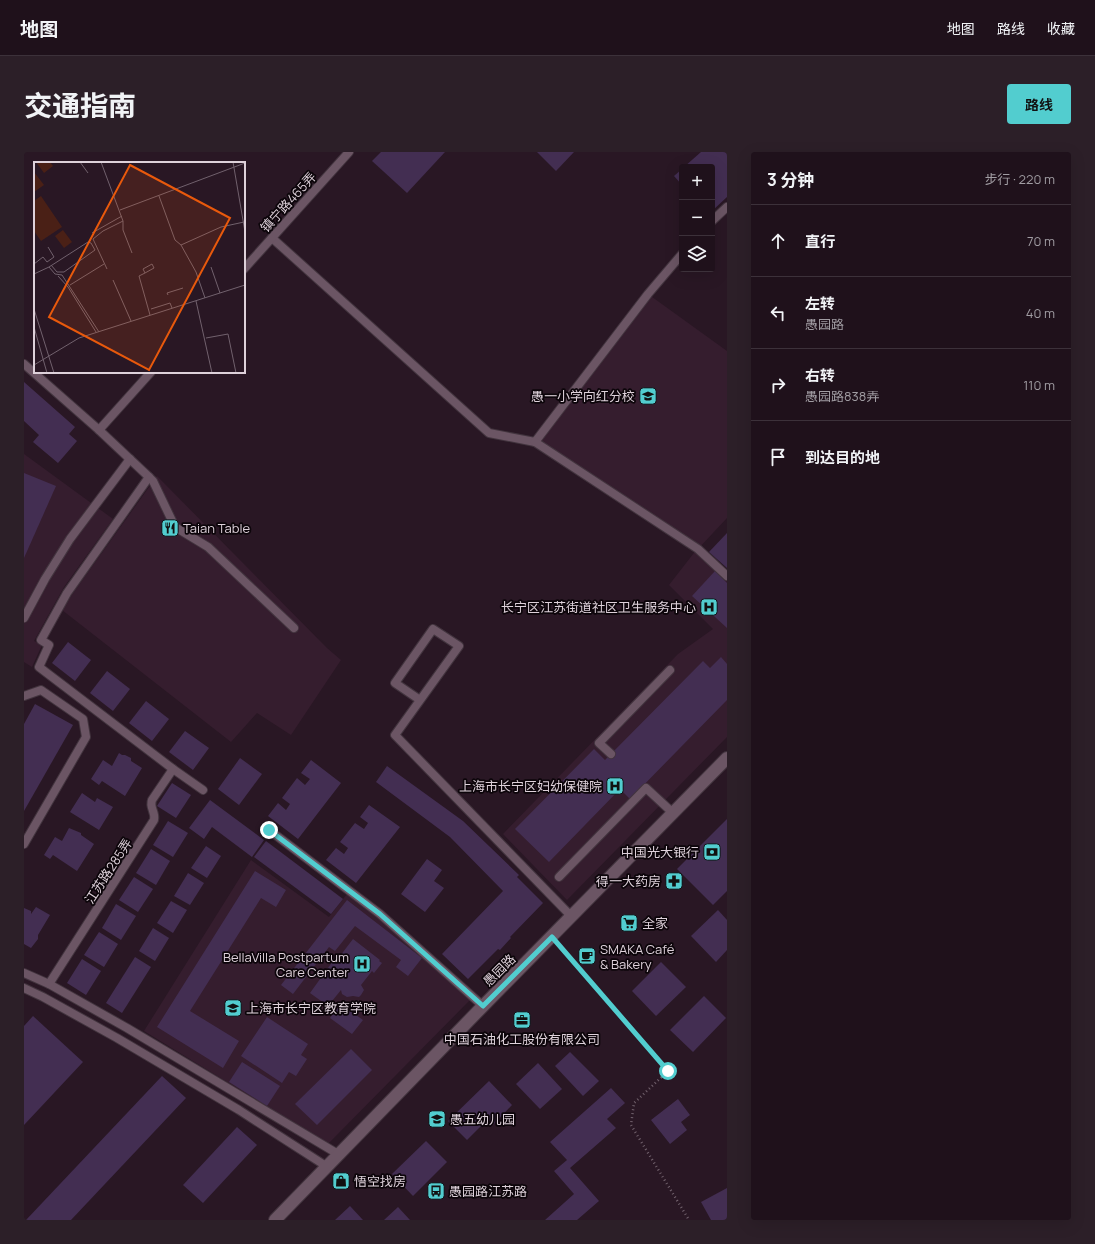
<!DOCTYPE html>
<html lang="zh">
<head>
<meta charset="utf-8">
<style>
	:root { --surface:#1f111b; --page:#2c1f28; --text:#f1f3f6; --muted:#a19da3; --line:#3c313a; --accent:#52cdcf }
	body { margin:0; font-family:Manrope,"Noto Sans SC",sans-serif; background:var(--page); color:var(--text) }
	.controls { position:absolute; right:12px; top:12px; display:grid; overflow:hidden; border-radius:4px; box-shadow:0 4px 16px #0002 }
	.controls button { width:36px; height:36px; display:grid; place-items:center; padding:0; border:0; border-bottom:1px solid var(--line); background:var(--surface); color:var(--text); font:20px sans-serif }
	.stop { position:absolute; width:12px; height:12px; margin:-9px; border:3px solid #52cdcf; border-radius:50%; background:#fff }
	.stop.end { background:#52cdcf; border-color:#fff; box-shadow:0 1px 4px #0008 }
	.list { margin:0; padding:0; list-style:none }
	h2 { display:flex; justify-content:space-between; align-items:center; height:52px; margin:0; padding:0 16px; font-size:17px }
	h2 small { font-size:13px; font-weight:400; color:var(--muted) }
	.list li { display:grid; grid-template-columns:26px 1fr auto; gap:12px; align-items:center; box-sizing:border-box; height:72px; padding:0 16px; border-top:1px solid var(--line) }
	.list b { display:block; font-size:15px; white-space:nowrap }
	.list p { margin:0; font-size:13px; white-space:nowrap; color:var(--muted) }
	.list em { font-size:13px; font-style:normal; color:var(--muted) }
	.icon { flex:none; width:22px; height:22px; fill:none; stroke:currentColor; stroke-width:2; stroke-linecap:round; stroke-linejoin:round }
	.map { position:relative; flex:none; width:703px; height:1068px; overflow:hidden; border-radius:4px }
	header { display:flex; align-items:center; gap:24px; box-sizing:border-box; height:56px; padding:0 20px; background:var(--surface); border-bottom:1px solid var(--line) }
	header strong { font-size:19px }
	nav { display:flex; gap:22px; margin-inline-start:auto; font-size:14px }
	.intro { display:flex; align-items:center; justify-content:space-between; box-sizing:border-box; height:96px; padding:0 24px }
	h1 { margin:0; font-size:28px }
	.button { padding:10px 18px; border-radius:4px; background:var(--accent); color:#111; font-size:14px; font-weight:700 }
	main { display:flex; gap:24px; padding:0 24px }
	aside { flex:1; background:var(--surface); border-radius:4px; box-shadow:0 4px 16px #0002 }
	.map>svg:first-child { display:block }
	.built { fill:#351d2e }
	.building { fill:#432e52 }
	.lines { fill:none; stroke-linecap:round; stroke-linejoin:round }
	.lane-casing { stroke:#42343e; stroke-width:10 }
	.secondary-casing { stroke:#42343e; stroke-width:14 }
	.path { stroke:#72626d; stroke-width:2.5; stroke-dasharray:1 3; stroke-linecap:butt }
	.lane { stroke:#6b5564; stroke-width:8 }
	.secondary { stroke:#6b5564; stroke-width:12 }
	.route { stroke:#52cdcf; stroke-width:5 }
	.labels { text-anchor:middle; stroke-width:3.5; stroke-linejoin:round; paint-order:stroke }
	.street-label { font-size:13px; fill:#ded1da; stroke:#0c050a }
	.poi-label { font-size:13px; fill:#ded1da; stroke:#0c050a; text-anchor:start }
	.inset-road { fill:none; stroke:#71616d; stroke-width:1 }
	.view { fill:#e8590c; fill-opacity:0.15; stroke:#e8590c; stroke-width:2 }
	.inset-edge { fill:none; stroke:#ded1da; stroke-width:2 }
</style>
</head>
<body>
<header>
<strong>地图</strong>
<nav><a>地图</a><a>路线</a><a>收藏</a></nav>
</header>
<div class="intro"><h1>交通指南</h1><a class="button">路线</a></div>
<main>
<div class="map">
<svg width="703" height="1068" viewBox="0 0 703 1068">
	<rect width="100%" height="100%" fill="#291724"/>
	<!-- built -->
	<g class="built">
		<path d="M 624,142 L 703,199 L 703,366 L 674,397 L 703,424 L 703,585 L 543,748 L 479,682 L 654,502 L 689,477 L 645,433 L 673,397 L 511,290 Z"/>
		<path d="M 0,302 L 89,367 L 40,435 L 10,489 L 18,493 L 8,515 L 0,510 Z"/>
		<path d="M 133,324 L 303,496 L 317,508 L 267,583 L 233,561 L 207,590 L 38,458 L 49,441 Z"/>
		<path d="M 227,708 L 305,765 L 323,742 L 356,766 L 446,848 L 304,992 L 120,879 Z"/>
	</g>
	<!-- building -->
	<g class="building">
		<path d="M 357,0 L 421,0 L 383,41 L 348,9 Z"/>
		<path d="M 513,0 L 550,0 L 532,19 Z"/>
		<path d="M 677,0 L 703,0 L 703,45 L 688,59 L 688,15 L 660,15 Z"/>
		<path d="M 658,17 L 658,33 L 650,24 Z"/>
		<path d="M 0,230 L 51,275 L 45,282 L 53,289 L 34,311 L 9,290 L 15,283 L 0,269 Z"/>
		<path d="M 0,321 L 32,334 L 0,406 Z"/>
		<path d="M 703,381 L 703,416 L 685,400 Z"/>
		<path d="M 691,419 L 703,431 L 703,476 L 668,444 Z"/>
		<path d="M 44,490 L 67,508 L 51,529 L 28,511 Z"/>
		<path d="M 697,505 L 703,512 L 703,548 L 606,647 L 596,637 L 525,710 L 491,677 L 570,597 L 581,608 L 679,509 L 686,516 Z"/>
		<path d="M 83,519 L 106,537 L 89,559 L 66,541 Z"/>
		<path d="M 122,549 L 145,567 L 128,589 L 105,571 Z"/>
		<path d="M 11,552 L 49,573 L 0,659 L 0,572 Z"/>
		<path d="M 161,579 L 185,596 L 169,618 L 145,600 Z"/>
		<path d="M 95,601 L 98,603 L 101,603 L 107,606 L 107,609 L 118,616 L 101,644 L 78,629 L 75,633 L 67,627 L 79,608 L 88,614 Z"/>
		<path d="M 216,606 L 238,622 L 215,653 L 194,637 Z"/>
		<path d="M 287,608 L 317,631 L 274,687 L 244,664 L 254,651 L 262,658 L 266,652 L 258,646 L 273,626 L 281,633 L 286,627 L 277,621 Z"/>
		<path d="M 363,614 L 439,669 L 495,723 L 493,725 L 519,751 L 486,785 L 487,786 L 476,798 L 474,797 L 444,827 L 418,802 L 479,739 L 426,685 L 352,630 Z"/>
		<path d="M 148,631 L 167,643 L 152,666 L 133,654 Z"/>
		<path d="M 58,641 L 71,650 L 73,646 L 89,655 L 75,678 L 46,660 Z"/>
		<path d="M 186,648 L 240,688 L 228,705 L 188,675 L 180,687 L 165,676 Z"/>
		<path d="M 345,653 L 376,675 L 332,731 L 302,708 L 312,696 L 320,702 L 324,696 L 316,690 L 331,671 L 340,677 L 344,671 L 336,665 Z"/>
		<path d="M 703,667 L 703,739 L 689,753 L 653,717 Z"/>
		<path d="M 144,669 L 164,681 L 149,705 L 129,693 Z"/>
		<path d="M 45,676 L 57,681 L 57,683 L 70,692 L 53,719 L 29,703 L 26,707 L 20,703 L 31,685 L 38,689 Z"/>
		<path d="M 242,689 L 319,747 L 307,762 L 230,705 Z"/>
		<path d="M 182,694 L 197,704 L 183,726 L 167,716 Z"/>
		<path d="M 127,697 L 146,709 L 132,733 L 112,721 Z"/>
		<path d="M 403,707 L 418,718 L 410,729 L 420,736 L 401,760 L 377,742 Z"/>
		<path d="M 231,719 L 262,738 L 252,755 L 237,746 L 166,859 L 215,889 L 199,916 L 133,875 Z"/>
		<path d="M 164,721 L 180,731 L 166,753 L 150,744 Z"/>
		<path d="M 110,725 L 129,737 L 114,760 L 95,748 Z"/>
		<path d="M 323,748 L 398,806 L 384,824 L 372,815 L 377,808 L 331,774 L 311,799 L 305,795 L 269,842 L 257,833 Z"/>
		<path d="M 147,749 L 163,758 L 149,781 L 133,771 Z"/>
		<path d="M 92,752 L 112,764 L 97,788 L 78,776 Z"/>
		<path d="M 12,755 L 26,763 L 14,783 L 14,787 L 7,796 L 0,792 L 0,756 L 7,759 L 7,762 Z"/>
		<path d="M 694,758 L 703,768 L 703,798 L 692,810 L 667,784 Z"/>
		<path d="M 129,776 L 145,786 L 131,809 L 115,799 Z"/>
		<path d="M 75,780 L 94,792 L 80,815 L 60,803 Z"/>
		<path d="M 329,787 L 356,808 L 355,809 L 358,811 L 350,821 L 348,819 L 337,833 L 340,838 L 337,843 L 335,845 L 329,844 L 323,845 L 318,842 L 317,838 L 304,854 L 286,841 L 309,809 L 312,811 L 317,805 L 316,804 Z"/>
		<path d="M 111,805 L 127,815 L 98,861 L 82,851 Z"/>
		<path d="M 58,807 L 77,819 L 62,843 L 43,831 Z"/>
		<path d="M 637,810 L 662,835 L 632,864 L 608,839 Z"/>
		<path d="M 680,844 L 702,866 L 669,900 L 646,878 Z"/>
		<path d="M 313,856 L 322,863 L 325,858 L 339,868 L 328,882 L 306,866 Z"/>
		<path d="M 9,864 L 59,910 L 0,973 L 0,874 Z"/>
		<path d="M 243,865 L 284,892 L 277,903 L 283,907 L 272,924 L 265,920 L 258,931 L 217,904 Z"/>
		<path d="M 327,897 L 348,918 L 293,973 L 271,952 Z"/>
		<path d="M 546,900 L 575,929 L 559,944 L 531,914 Z"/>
		<path d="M 218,910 L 256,934 L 243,954 L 205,930 Z"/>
		<path d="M 514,911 L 538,937 L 516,957 L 492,932 Z"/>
		<path d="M 138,924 L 162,946 L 47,1068 L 2,1068 Z"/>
		<path d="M 465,929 L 488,953 L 469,973 L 464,967 L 443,988 L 424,969 Z"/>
		<path d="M 587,936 L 601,951 L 583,967 L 592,976 L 546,1016 L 575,1049 L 553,1068 L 521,1068 L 550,1042 L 530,1019 L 543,1008 L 526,990 Z"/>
		<path d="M 654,947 L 666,963 L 657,970 L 663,978 L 646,992 L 627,968 Z"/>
		<path d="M 213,975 L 233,993 L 179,1051 L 159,1033 Z"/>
		<path d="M 402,989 L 423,1010 L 389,1044 L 368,1022 Z"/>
		<path d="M 703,1036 L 703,1068 L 687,1068 L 677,1050 Z"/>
		<path d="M 326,1054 L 339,1068 L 311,1068 Z"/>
		<path d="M 374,1055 L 386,1068 L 360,1068 Z"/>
	</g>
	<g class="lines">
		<defs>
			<g id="lane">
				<path d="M 688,69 L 703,55"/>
				<path d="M 248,86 L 465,281 L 511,290 L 624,142 L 658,102"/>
				<path d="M 220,117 L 325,0"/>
				<path d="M 0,212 L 75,278 L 125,325 L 43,441 L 17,488 L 25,493 L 15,515 L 149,617 L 179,638"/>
				<path d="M 75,278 L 127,220"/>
				<path d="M 511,290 L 674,397 L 703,424"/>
				<path d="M 125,325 L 129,329 L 151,375 L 184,395 L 270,476"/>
				<path d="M 0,466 L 21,427 L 46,387 L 106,307"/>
				<path d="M 0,544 L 17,538 L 59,567 L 62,585 L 0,692"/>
				<path d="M 396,548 L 371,531 L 409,477 L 435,494 L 371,583 L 548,765"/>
				<path d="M 587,602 L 575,591 L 646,518"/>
				<path d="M 245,678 L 356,762 L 459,854"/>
				<path d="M 535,725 L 622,636 L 649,661"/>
				<path d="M 0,821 L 25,832 L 103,876 L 314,1002"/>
				<path d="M 25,832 L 130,668 C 132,660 125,656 128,648 L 149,617"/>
				<path d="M 0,836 L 19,845 L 93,886 L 215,958 L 302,1014"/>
			</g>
			<path id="secondary" d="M 251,1068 L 459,854 L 703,606"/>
		</defs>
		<!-- lane casing -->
		<use href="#lane" class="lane-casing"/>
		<!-- secondary casing -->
		<use href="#secondary" class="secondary-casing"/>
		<!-- path -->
		<path class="path" d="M 537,796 L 644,919 L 610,951 L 607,973 L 665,1068"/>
		<!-- lane -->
		<use href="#lane" class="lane"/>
		<!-- secondary -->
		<use href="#secondary" class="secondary"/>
	</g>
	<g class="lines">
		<!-- route -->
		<path class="route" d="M 245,678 L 356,762 L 459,854 L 528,785 L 644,919"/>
	</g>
	<!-- icons -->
	<defs>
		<symbol id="school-square" viewBox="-11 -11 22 22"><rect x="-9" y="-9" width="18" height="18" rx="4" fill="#52cdcf" stroke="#0c050a"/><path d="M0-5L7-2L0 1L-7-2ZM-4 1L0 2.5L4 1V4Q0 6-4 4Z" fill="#111"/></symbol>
		<symbol id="restaurant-square" viewBox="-11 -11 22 22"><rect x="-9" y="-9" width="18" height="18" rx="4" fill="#52cdcf" stroke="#0c050a"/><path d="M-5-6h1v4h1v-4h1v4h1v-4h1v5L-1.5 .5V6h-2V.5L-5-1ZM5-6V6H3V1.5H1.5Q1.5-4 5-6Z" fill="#111"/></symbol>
		<symbol id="hospital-square" viewBox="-11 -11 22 22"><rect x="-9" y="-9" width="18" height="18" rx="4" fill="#52cdcf" stroke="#0c050a"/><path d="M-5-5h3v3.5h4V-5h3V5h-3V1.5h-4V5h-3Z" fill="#111"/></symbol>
		<symbol id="bank-square" viewBox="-11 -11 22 22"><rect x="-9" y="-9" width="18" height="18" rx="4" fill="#52cdcf" stroke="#0c050a"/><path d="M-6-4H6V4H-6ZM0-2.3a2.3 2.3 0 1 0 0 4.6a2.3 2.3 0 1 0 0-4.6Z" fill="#111"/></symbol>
		<symbol id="pharmacy-square" viewBox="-11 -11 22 22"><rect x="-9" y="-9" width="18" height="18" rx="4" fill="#52cdcf" stroke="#0c050a"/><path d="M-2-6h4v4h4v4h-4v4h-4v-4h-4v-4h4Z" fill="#111"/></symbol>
		<symbol id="supermarket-square" viewBox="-11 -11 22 22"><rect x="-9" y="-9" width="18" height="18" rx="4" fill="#52cdcf" stroke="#0c050a"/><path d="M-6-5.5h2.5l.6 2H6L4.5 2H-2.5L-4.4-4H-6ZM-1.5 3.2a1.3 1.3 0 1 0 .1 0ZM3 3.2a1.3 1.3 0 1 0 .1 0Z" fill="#111"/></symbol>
		<symbol id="cafe-square" viewBox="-11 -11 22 22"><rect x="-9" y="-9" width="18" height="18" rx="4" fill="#52cdcf" stroke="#0c050a"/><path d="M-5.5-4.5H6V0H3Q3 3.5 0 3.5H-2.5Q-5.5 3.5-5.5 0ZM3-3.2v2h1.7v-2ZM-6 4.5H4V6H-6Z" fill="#111"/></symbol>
		<symbol id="office-square" viewBox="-11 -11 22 22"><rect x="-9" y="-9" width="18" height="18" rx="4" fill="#52cdcf" stroke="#0c050a"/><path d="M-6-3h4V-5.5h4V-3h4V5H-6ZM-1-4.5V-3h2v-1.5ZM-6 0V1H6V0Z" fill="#111"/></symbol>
		<symbol id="shop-square" viewBox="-11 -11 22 22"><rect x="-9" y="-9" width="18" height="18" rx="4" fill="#52cdcf" stroke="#0c050a"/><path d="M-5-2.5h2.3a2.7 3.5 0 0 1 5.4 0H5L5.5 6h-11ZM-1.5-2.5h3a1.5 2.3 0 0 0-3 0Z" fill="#111"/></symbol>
		<symbol id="bus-square" viewBox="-11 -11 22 22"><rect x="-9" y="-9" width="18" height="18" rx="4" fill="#52cdcf" stroke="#0c050a"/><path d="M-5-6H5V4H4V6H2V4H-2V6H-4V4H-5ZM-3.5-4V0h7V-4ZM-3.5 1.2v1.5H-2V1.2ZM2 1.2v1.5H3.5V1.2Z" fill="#111"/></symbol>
	</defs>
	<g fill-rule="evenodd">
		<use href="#school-square" x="614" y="234" width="20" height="20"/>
		<use href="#restaurant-square" x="136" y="366" width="20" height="20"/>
		<use href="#hospital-square" x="675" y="445" width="20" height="20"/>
		<use href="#hospital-square" x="581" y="624" width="20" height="20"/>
		<use href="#bank-square" x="678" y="690" width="20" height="20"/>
		<use href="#pharmacy-square" x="640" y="719" width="20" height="20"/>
		<use href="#supermarket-square" x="595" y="761" width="20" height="20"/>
		<use href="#cafe-square" x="553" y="794" width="20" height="20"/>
		<use href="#hospital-square" x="328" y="802" width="20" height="20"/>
		<use href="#school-square" x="199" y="846" width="20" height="20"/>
		<use href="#office-square" x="488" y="858" width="20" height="20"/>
		<use href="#school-square" x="403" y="957" width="20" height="20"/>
		<use href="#shop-square" x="307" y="1019" width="20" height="20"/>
		<use href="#bus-square" x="402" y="1029" width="20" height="20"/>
	</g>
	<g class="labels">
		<!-- street labels -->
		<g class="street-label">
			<text transform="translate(264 50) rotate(-48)" y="5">镇宁路465弄</text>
			<text transform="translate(84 719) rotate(-57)" y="5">江苏路285弄</text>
			<text transform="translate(475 818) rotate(-45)" y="5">愚园路</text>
		</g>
		<!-- poi labels -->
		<g class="poi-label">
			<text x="611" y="249" text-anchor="end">愚一小学向红分校</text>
			<text x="159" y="381">Taian Table</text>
			<text x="672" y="460" text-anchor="end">长宁区江苏街道社区卫生服务中心</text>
			<text x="578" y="639" text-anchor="end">上海市长宁区妇幼保健院</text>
			<text x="675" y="705" text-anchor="end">中国光大银行</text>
			<text x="637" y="734" text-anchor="end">得一大药房</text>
			<text x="618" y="776">全家</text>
			<text x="576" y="802">SMAKA Café<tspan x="576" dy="15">&amp; Bakery</tspan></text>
			<text x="325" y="810" text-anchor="end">BellaVilla Postpartum<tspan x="325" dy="15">Care Center</tspan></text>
			<text x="222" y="861">上海市长宁区教育学院</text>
			<text x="498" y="892" text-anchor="middle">中国石油化工股份有限公司</text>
			<text x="426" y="972">愚五幼儿园</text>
			<text x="330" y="1034">悟空找房</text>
			<text x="425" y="1044">愚园路江苏路</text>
		</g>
	</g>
	<!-- overview -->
	<g transform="translate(10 10)">
		<rect width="211" height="211" fill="#291724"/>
		<path d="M 2,0 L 16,0 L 19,4 L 10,11 ZM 0,10 L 10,23 L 0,30 ZM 7,34 L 28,65 L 7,79 L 0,69 L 0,39 ZM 29,68 L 38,80 L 30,86 L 21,74 Z" fill="#4a2016"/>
		<path class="inset-road" d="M 46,0 L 54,11M 67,0 L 89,59 L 69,69 L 59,77 L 73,107M 199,0 L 211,70M 125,34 L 141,78 L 147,83 L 187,65 L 210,60M 86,48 L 211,1M 89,59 L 89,68 L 98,91M 58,71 L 88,54M 147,83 L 162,110 L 171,136M 0,102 L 9,95 L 13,100 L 20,95 L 14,85M 15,105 L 54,80 L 57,81 L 61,88 L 30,110 L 23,110 L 17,103M 177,105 L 186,131M 111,111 L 109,107 L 118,102 L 120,106 L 111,111 L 105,114 L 116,153M 0,112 L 15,105 L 21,112 L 28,113 L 65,170M 24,114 L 34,125 L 62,170M 79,118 L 97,159M 36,123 L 70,102M 134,133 L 133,131 L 149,126M 162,139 L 178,211M 0,147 L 20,211M 117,147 L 136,141 L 138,146M 0,165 L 13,211M 172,176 L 194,172 L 202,211M 0,203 L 45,176 L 211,123"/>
		<path class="view" d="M 96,3 L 196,56 L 115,208 L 15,155 Z"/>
		<rect width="211" height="211" class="inset-edge"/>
	</g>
</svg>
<div class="controls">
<button>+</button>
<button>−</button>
<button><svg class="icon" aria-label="layers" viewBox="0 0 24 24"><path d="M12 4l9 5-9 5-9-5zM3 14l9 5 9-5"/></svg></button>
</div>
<div class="stop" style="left:644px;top:919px"></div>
<div class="stop end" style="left:245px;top:678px"></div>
</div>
<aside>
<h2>3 分钟<small>步行 · 220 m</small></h2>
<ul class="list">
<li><svg class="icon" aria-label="ahead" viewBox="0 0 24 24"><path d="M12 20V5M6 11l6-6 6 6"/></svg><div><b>直行</b></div><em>70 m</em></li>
<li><svg class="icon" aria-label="left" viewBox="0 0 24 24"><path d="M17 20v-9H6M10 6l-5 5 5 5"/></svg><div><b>左转</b><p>愚园路</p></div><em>40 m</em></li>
<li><svg class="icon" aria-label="right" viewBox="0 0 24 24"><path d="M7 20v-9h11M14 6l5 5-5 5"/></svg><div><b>右转</b><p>愚园路838弄</p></div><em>110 m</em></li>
<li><svg class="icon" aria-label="arrive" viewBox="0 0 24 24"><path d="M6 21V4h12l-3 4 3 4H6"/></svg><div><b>到达目的地</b></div></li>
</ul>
</aside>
</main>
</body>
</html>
